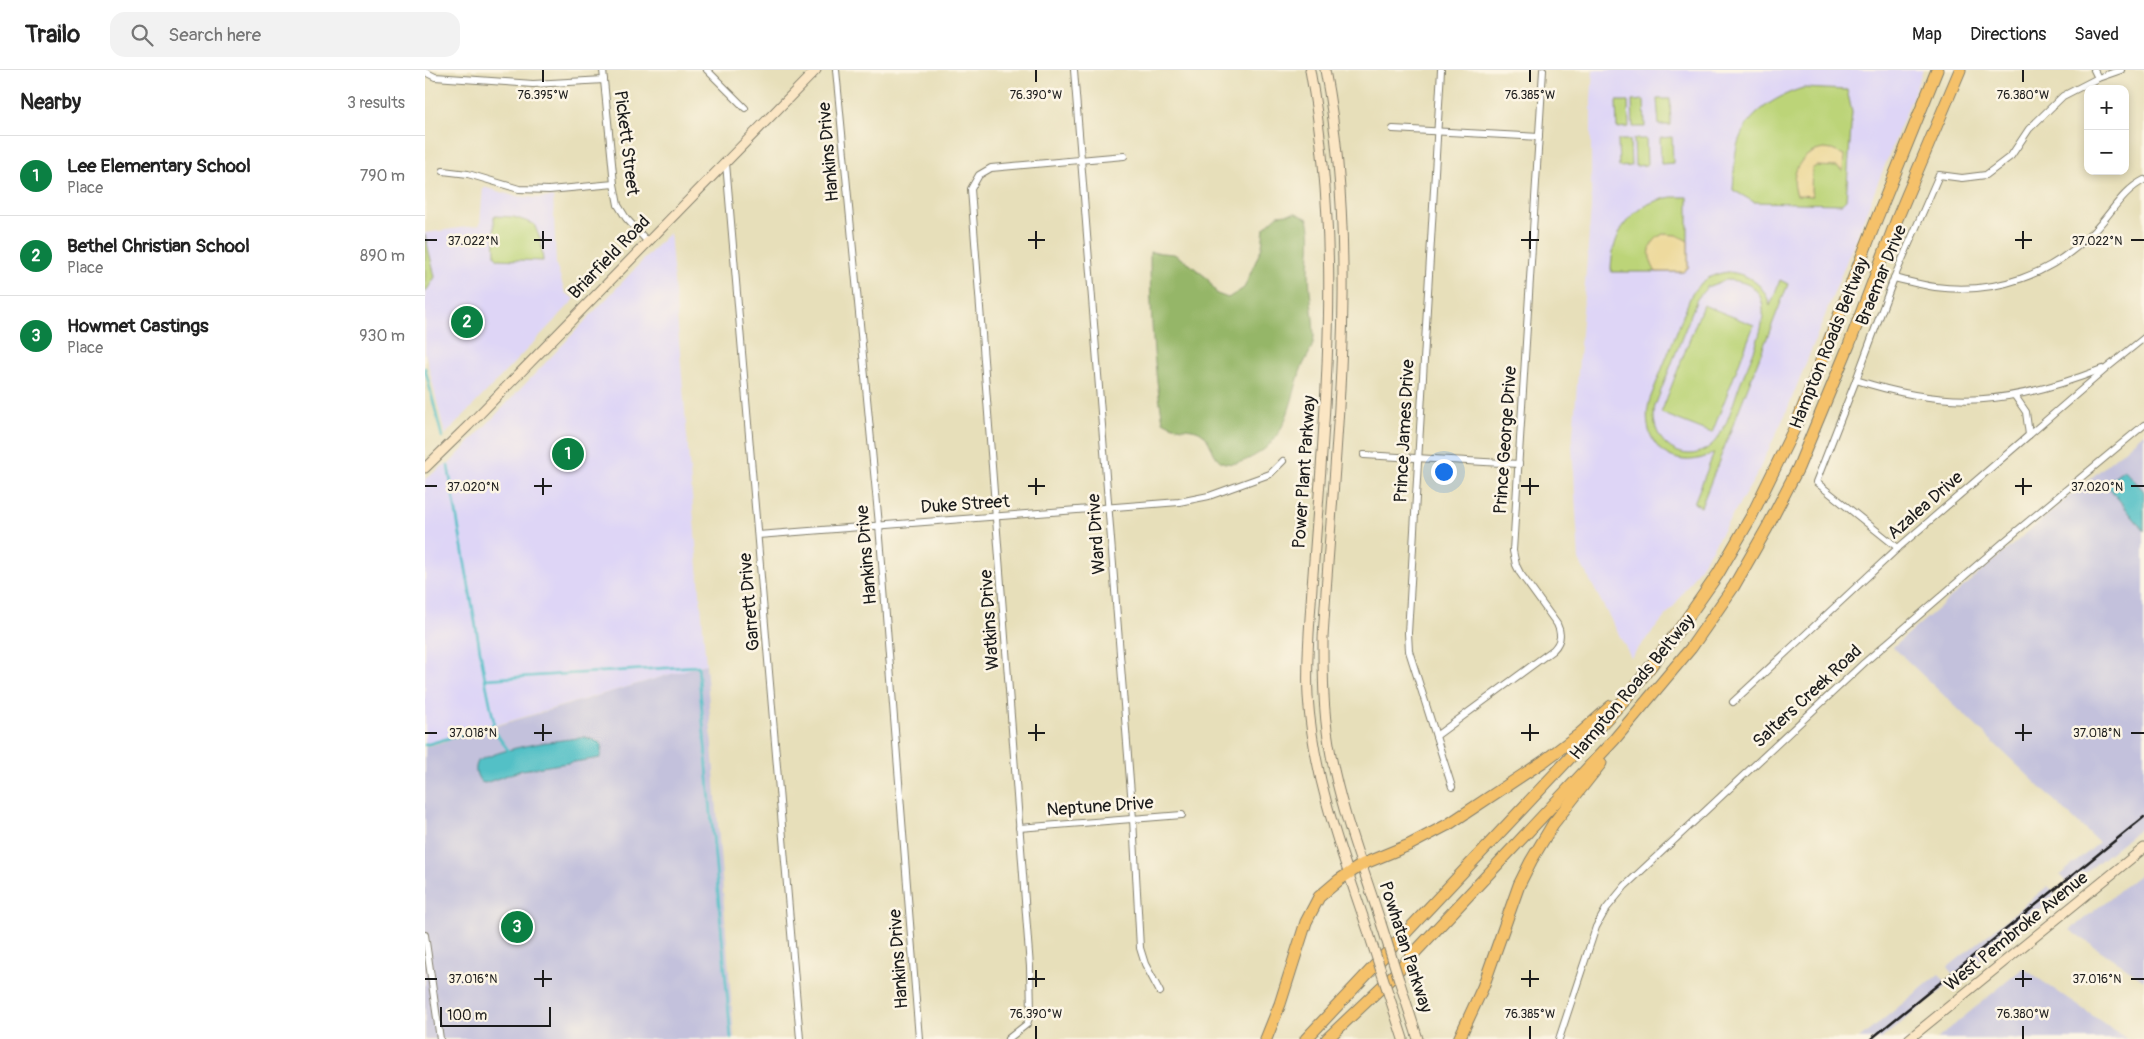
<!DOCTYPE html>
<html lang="en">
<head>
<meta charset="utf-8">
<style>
	:root { --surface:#fff; --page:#f2f2f2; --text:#222; --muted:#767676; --line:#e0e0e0; --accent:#0b8043 }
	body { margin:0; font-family:Pangolin,sans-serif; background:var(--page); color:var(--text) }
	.controls { position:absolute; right:15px; top:15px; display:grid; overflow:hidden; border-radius:10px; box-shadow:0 2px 8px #0003 }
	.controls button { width:45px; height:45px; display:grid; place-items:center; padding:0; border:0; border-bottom:1px solid var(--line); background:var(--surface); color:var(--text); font:25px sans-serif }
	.scale { position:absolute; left:15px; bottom:12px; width:111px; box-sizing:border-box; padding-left:5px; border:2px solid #1c1c1c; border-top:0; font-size:14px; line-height:18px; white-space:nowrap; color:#1c1c1c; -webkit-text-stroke:4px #fcf5e5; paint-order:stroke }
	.you { position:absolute; left:1018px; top:401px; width:18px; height:18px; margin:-12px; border:4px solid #fff; border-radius:50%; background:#1a73e8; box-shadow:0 0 0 8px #1a73e833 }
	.badge { display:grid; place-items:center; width:32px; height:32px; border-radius:50%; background:var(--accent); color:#fff; font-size:16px; font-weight:700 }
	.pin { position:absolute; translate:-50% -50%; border:2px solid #fff; box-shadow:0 1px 5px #0006 }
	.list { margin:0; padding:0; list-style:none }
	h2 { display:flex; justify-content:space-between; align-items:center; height:65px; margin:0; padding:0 20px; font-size:21px }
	h2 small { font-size:16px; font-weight:400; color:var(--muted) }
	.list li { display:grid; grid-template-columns:32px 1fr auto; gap:15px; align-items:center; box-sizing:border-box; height:80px; padding:0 20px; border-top:1px solid var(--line) }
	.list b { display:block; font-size:19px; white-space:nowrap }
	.list p { margin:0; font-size:16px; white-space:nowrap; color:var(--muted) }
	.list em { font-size:16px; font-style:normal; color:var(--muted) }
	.icon { flex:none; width:28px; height:28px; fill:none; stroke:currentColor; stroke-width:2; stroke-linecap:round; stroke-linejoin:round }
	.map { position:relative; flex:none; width:1719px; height:969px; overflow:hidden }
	header { display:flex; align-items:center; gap:30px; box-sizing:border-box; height:70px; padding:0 25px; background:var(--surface); border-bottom:1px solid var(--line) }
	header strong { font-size:24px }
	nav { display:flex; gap:28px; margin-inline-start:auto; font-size:18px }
	.search { width:350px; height:45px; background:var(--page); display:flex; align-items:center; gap:12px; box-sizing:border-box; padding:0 18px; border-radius:15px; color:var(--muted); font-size:19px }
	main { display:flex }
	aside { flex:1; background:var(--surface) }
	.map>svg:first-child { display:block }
	.built { fill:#ded5f6 }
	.industrial { fill:#c3c1dc }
	.green { fill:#bcd478; stroke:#6c784a; fill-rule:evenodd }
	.forest { fill:#95b668; stroke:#586942 }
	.sand { fill:#eeda9e; stroke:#857b5d }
	.water { fill:#52c0c6; stroke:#376e71 }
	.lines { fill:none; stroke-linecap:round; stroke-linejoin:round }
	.stream { stroke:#52c0c6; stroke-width:2.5 }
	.street-casing { stroke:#827e6b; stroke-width:8 }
	.secondary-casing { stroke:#827e6b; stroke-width:11 }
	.highway-casing { stroke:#827e6b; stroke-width:13 }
	.street { stroke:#fff; stroke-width:6 }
	.secondary { stroke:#fbe6c4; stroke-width:9 }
	.highway { stroke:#f5c16b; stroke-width:11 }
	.rail { stroke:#1c1c1c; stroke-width:2.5 }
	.secondary-bridge-casing { stroke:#827e6b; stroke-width:11; stroke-linecap:butt }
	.secondary-bridge { stroke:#fbe6c4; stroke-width:9 }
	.ticks { fill:none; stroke:#1c1c1c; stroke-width:2 }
	.labels { text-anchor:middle; stroke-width:5; stroke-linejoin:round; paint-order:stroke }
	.street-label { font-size:18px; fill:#1c1c1c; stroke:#fcf5e5 }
	.ticks-label { font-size:12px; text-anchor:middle; fill:#1c1c1c; stroke:#fcf5e5; stroke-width:5; stroke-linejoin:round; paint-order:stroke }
</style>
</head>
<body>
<header>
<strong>Trailo</strong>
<div class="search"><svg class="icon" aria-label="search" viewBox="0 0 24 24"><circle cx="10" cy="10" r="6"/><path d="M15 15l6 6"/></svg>Search here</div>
<nav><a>Map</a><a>Directions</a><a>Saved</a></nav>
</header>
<main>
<aside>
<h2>Nearby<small>3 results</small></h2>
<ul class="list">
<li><span class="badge">1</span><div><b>Lee Elementary School</b><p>Place</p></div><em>790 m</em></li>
<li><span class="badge">2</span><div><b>Bethel Christian School</b><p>Place</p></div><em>890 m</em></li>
<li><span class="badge">3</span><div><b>Howmet Castings</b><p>Place</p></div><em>930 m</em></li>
</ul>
</aside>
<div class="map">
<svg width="1719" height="969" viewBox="0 0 1719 969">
	<rect width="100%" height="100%" fill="#fcf5e5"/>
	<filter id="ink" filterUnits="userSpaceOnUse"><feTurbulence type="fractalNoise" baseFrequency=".02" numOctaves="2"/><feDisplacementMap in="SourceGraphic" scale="10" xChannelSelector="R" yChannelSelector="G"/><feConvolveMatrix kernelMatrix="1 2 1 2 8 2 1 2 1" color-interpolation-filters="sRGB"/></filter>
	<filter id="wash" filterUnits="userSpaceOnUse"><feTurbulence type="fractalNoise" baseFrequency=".0096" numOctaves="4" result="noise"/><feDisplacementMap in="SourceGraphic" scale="20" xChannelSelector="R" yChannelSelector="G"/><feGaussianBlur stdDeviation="1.12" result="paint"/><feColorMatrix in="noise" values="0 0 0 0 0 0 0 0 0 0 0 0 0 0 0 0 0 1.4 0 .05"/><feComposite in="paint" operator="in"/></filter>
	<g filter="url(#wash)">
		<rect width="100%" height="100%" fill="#e7dfba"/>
		<!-- built -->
		<g class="built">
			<path d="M 1168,0 L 1498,0 L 1361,343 L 1330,408 L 1285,482 L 1249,536 L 1206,587 L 1154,490 L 1147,377 L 1166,138 L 1166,29 Z"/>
			<path d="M 58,117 L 89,126 L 114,128 L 128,127 L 131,194 L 140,223 L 150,229 L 20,365 L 0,282 L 0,163 L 55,155 Z"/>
			<path d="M 245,162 L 281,594 L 0,676 L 0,409 L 22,393 L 23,395 Z"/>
		</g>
		<!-- industrial -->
		<g class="industrial">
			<path d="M 1719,363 L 1719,755 L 1644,816 L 1635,805 L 1674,773 L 1468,577 Z"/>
			<path d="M 281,594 L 309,969 L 0,969 L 0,677 Z"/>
			<path d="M 1719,801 L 1719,910 L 1645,860 Z"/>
			<path d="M 1623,816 L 1632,826 L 1532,908 L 1523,897 Z"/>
			<path d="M 1598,898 L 1702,969 L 1512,969 Z"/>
			<path d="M 1514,904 L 1523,915 L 1456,969 L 1434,969 Z"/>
		</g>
		<!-- green -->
		<g class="green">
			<path d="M 1378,18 L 1422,20 L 1427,42 L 1421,130 L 1417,134 L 1329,132 L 1308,120 C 1309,107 1309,94 1311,81 C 1317,47 1348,27 1378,18 Z"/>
			<path d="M 1232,29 L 1245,29 L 1246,55 L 1234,55 Z"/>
			<path d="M 1219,30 L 1220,57 L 1208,57 L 1207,31 Z"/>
			<path d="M 1191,31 L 1203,31 L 1204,57 L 1192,58 Z"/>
			<path d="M 1247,67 L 1248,93 L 1236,94 L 1235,68 Z"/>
			<path d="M 1209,69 L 1221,69 L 1222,95 L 1210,96 Z"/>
			<path d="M 1193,70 L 1205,70 L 1206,96 L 1194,97 Z"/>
			<path d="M 1247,127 L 1263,127 L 1263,198 L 1258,202 L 1186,202 C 1186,163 1206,133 1247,127 Z"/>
			<path d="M 69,146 L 89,147 L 109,154 L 116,171 L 118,191 L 73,189 L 70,186 Z"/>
			<path d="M 0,165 L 10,207 L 0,223 Z"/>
			<path d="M 1303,202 C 1324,204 1340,215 1345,236 L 1355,210 L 1363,214 L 1276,437 L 1269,433 L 1289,383 C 1248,405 1212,373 1225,329 L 1267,223 C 1277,210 1287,204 1303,202 ZM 1300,210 C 1367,211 1328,282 1315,314 C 1309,330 1302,358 1291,370 C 1265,402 1222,374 1230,336 L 1272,229 L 1282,217 Z"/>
			<path d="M 1278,235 L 1329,255 L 1287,363 L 1236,343 Z"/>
		</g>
		<!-- forest -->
		<path class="forest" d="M 871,143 L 883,149 C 888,167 884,185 884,202 C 884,224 889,246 889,267 C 888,281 879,290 875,302 C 865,334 861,369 829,386 C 820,391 811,395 800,393 C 786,390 787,367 774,361 C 762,356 754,361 738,351 C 728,295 725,238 725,182 L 749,184 L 762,192 L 782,208 L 792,224 L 803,228 L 819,218 L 837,177 L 839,158 L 853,145 Z"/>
		<!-- sand -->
		<g class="sand">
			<path d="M 1400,79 L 1407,80 L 1419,85 L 1418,101 L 1412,97 L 1391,96 L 1387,99 L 1386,121 L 1388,126 L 1372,125 C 1363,103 1377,81 1400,79 Z"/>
			<path d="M 1238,164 L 1252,165 L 1263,171 L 1263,198 L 1258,202 L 1231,202 C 1222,188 1221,173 1238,164 Z"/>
		</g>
		<!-- water -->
		<g class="water">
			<path d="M 1699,399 L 1719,421 L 1719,461 L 1682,415 L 1683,411 Z"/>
			<path d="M 160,667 L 174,672 L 177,676 L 175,688 L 97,700 L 60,713 L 56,712 C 51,705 49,699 53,691 C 87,675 124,672 160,667 Z"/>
		</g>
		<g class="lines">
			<!-- stream -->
			<g class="stream">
				<path d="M 0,298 L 17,367"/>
				<path d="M 23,396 L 60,609 L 273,596 L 306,969"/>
				<path d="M 66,656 L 83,680"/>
				<path d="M 0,675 L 66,656 L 69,652 L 60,609"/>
			</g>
		</g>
	</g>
	<g filter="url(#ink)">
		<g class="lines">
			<defs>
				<g id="street">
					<path d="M 178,0 L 189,114 L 193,135 L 201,148 L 222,171"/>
					<path d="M 282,0 L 320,38"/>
					<path d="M 411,0 L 454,455 L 494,969"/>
					<path d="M 649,0 L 708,749 L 715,878 L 720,894 L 735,922"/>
					<path d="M 1016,0 L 983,563 L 984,581 L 1027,717"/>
					<path d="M 1669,0 L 1673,8"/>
					<path d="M 0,2 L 10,7 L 108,14 L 179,10"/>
					<path d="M 968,59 L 1114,67"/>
					<path d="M 301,93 L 375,969"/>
					<path d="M 18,101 L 43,104 L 94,119 L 124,120 L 189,114"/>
					<path d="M 1469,208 C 1482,211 1496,215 1510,217 C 1570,225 1627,205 1669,161 C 1686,144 1697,121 1719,110"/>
					<path d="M 1431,310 C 1526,341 1586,334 1677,299"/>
					<path d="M 1590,326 L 1601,342 L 1604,365"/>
					<path d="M 939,385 L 1094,394"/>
					<path d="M 333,465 L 754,432 L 784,426 L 845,404 L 858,391"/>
					<path d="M 1473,478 L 1391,412 L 1431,310 L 1469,208 L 1514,105 L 1537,108 L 1561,105 L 1586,86 L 1604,59 L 1638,26 L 1673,8 L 1696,0"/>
					<path d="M 1308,632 L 1473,478 L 1683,297 L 1719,268"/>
					<path d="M 1011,666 L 1128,580 C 1136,572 1137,564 1132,554 L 1095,503 L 1091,495 L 1088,481 L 1118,0"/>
					<path d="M 594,758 L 757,745"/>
					<path d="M 0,865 L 15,969"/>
					<path d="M 583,969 L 602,954 L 606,942 L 605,897 L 546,119 L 554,105 L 566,98 L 699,86"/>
					<path d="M 1134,969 L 1171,857 L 1181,839 L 1200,816 L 1439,593 L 1581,470 L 1719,355"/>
				</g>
				<g id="secondary">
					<path d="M 885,0 C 910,137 906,261 896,398 C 893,438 890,477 887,517 C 885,553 881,589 883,626 C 888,708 918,787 944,864"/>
					<path d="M 900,0 C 936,188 909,378 898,568 C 898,603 898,639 904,674 C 914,735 937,794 956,853"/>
					<path d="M 0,398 L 43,356 L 391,0"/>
					<path d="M 974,910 L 993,969"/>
					<path d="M 969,941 L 978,969"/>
					<path d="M 1484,969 L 1719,778"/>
				</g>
				<g id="highway">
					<path d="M 841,969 L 855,934 L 881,852 L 894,827 L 914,810 L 938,794 L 984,775 L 1024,754 L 1119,691 L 1152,666 L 1186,636"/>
					<path d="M 881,969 L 1202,627 L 1256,557 L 1293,504 L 1326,447 L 1371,355 L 1452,148 L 1512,0"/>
					<path d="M 902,969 L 964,910 L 1189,670 L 1266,578 L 1309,516 L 1342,458 L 1373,398 L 1424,275 L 1472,149 L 1535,0"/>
					<path d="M 1034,969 L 1058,917 L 1094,815 L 1106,791 L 1128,754 L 1176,693"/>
				</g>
			</defs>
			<!-- street casing -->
			<use href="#street" class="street-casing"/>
			<!-- secondary casing -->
			<use href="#secondary" class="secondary-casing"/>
			<!-- highway casing -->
			<use href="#highway" class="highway-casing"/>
			<!-- street -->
			<use href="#street" class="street"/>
			<!-- secondary -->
			<use href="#secondary" class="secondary"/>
			<!-- highway -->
			<use href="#highway" class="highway"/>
			<!-- rail -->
			<path class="rail" d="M 1446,969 L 1719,747"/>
			<defs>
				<g id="secondary-bridge">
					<path d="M 956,853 L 974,910"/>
					<path d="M 944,864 L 969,941"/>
				</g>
			</defs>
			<!-- secondary-bridge casing -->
			<use href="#secondary-bridge" class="secondary-bridge-casing"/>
			<!-- secondary-bridge -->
			<use href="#secondary-bridge" class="secondary-bridge"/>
		</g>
	</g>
	<!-- ticks -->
	<path class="ticks" d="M 118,0 L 118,12M 611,0 L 611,12M 1105,0 L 1105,12M 1598,0 L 1598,12M 118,161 L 118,179M 611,161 L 611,179M 1105,161 L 1105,179M 1598,161 L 1598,179M 0,170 L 12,170M 109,170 L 127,170M 603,170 L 620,170M 1096,170 L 1114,170M 1590,170 L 1607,170M 1706,170 L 1719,170M 118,408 L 118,425M 611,408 L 611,425M 1105,408 L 1105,425M 1598,408 L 1598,425M 0,416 L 12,416M 109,416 L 127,416M 603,416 L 620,416M 1096,416 L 1114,416M 1590,416 L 1607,416M 1706,416 L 1719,416M 118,654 L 118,671M 611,654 L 611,671M 1105,654 L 1105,671M 1598,654 L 1598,671M 0,663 L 12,663M 109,663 L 127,663M 603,663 L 620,663M 1096,663 L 1114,663M 1590,663 L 1607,663M 1706,663 L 1719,663M 118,900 L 118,917M 611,900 L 611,917M 1105,900 L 1105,917M 1598,900 L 1598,917M 0,909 L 12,909M 109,909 L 127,909M 603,909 L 620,909M 1096,909 L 1114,909M 1590,909 L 1607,909M 1706,909 L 1719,909M 611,956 L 611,969M 1105,956 L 1105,969M 1598,956 L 1598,969"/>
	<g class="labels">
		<!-- street labels -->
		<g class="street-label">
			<text transform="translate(202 73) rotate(83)" y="6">Pickett Street</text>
			<text transform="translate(403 82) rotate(-95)" y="6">Hankins Drive</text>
			<text transform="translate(184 187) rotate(-46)" y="6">Briarfield Road</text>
			<text transform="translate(1456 205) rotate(-68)" y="6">Braemar Drive</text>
			<text transform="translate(1404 273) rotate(-68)" y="6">Hampton Roads Beltway</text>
			<text transform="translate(979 361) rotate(-87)" y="6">Prince James Drive</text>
			<text transform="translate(1080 370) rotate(-86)" y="6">Prince George Drive</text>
			<text transform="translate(879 402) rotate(-86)" y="6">Power Plant Parkway</text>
			<text transform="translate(540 434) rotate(-4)" y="6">Duke Street</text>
			<text transform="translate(1500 435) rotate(-41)" y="6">Azalea Drive</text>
			<text transform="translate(671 464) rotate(-94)" y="6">Ward Drive</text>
			<text transform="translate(441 485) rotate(-95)" y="6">Hankins Drive</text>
			<text transform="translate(324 532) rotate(-95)" y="6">Garrett Drive</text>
			<text transform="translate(564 550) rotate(-94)" y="6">Watkins Drive</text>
			<text transform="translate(1207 617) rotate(-50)" y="6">Hampton Roads Beltway</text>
			<text transform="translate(1382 626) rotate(-43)" y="6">Salters Creek Road</text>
			<text transform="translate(675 736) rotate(-4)" y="6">Neptune Drive</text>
			<text transform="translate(1591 861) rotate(-39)" y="6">West Pembroke Avenue</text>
			<text transform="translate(981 877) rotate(72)" y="6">Powhatan Parkway</text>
			<text transform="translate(473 889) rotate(-94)" y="6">Hankins Drive</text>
		</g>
	</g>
	<g class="ticks-label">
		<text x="118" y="29">76.395°W</text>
		<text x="611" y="29">76.390°W</text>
		<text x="1105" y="29">76.385°W</text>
		<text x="1598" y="29">76.380°W</text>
		<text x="48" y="175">37.022°N</text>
		<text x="1672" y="175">37.022°N</text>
		<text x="48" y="421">37.020°N</text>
		<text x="1672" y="421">37.020°N</text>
		<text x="48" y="667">37.018°N</text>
		<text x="1672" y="667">37.018°N</text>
		<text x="48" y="913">37.016°N</text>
		<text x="1672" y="913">37.016°N</text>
		<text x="611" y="948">76.390°W</text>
		<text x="1105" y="948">76.385°W</text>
		<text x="1598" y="948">76.380°W</text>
	</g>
</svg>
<div class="controls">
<button>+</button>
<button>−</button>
</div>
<div class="scale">100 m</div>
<div class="you"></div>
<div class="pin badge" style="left:143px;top:384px">1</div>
<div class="pin badge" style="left:42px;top:252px">2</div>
<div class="pin badge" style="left:92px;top:857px">3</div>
</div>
</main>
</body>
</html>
